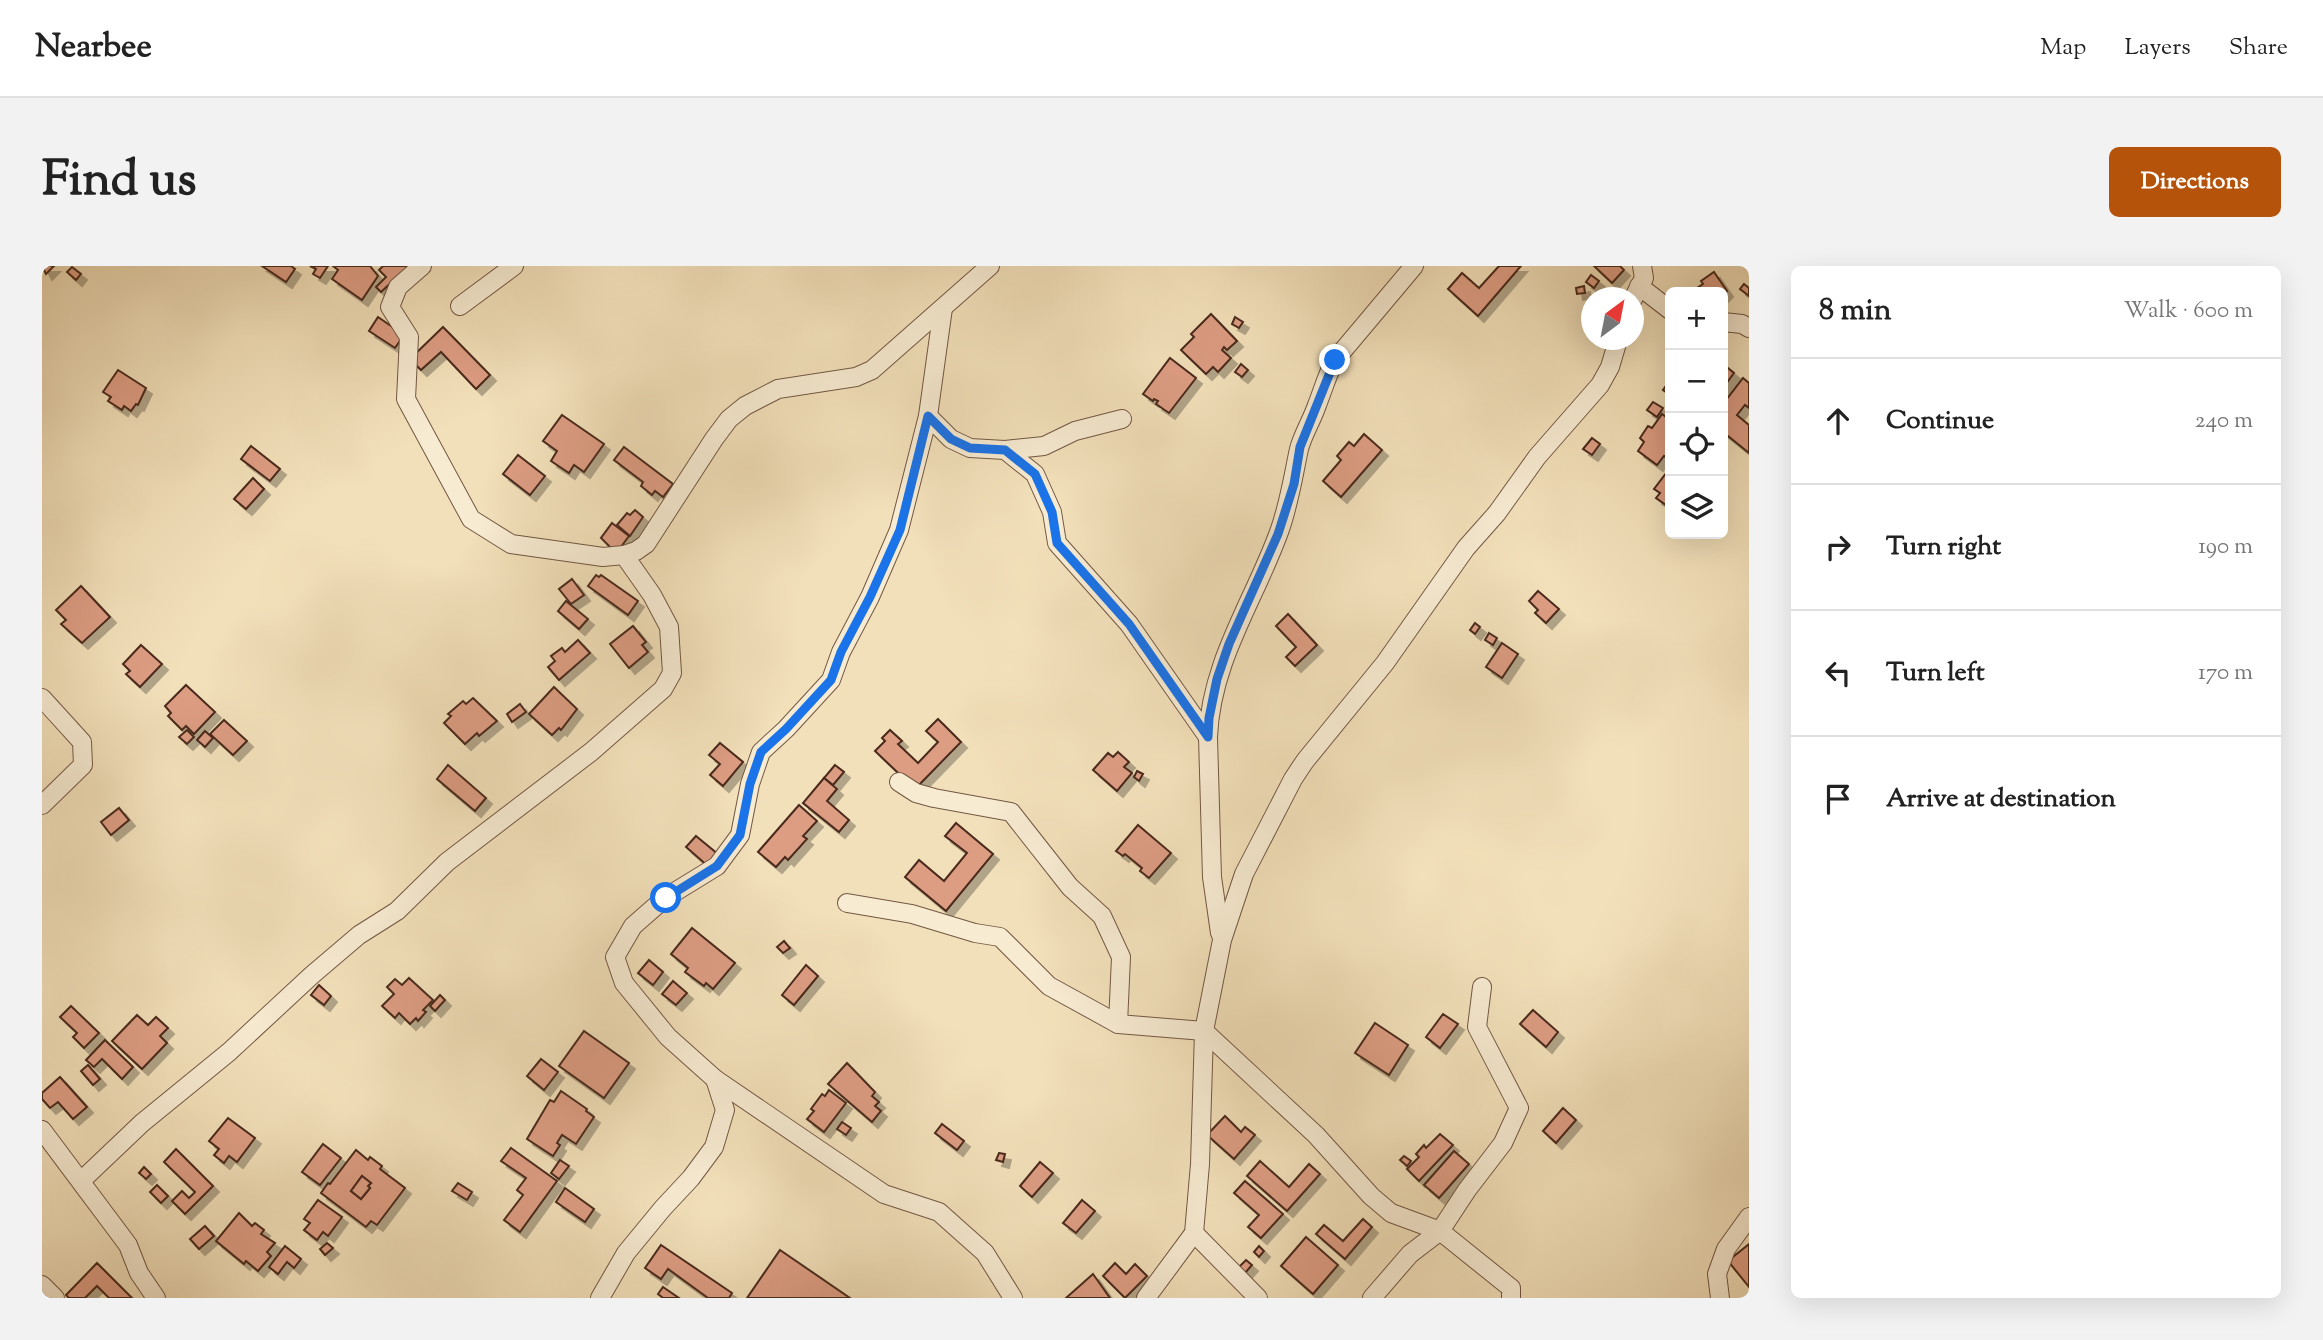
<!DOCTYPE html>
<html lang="en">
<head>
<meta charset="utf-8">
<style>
	:root { --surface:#fff; --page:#f2f2f2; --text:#222; --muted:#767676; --line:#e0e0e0; --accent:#b45309 }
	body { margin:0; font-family:"Sorts Mill Goudy",serif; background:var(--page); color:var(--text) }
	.controls { position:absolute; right:21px; top:21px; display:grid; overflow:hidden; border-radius:10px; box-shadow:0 7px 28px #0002 }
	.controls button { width:63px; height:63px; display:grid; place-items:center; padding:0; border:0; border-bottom:2px solid var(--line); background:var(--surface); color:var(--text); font:35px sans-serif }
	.compass { position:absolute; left:1539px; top:21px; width:63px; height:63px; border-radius:50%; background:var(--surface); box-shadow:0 7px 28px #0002; rotate:32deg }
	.stop { position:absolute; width:21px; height:21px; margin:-16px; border:5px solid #1a73e8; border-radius:50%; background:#fff }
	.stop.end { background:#1a73e8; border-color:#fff; box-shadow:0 2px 7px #0008 }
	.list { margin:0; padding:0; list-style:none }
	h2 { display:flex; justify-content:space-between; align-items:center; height:91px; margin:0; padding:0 28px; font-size:30px }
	h2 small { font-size:23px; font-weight:400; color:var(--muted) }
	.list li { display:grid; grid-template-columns:46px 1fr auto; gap:21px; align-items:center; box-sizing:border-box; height:126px; padding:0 28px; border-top:2px solid var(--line) }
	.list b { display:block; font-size:26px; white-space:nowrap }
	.list em { font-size:23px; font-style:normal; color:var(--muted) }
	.icon { flex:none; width:38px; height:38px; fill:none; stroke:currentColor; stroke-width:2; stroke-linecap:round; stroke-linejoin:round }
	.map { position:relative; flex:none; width:1707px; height:1032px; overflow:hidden; border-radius:10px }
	header { display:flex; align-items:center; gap:42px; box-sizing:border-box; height:98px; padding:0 35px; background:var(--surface); border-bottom:2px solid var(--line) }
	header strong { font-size:33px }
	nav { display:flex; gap:38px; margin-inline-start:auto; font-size:24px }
	.intro { display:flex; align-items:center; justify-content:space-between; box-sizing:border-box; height:168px; padding:0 42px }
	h1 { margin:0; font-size:49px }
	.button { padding:18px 32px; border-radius:10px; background:var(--accent); color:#fff; font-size:24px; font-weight:700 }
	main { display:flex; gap:42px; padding:0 42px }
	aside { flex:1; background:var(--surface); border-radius:10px; box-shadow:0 7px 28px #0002 }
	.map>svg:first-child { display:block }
	.building { fill:#dd9d83; stroke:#49291b; stroke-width:2; fill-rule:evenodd; filter:url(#shadow) }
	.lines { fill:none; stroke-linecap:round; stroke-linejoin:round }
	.street-casing { stroke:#735743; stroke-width:20 }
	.street { stroke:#f7ebd2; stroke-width:18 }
	.route { stroke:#1a73e8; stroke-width:9 }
</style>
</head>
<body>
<header>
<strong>Nearbee</strong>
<nav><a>Map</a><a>Layers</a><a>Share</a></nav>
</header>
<div class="intro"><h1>Find us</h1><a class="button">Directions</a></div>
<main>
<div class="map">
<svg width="1707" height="1032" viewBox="0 0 1707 1032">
	<defs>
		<filter id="shadow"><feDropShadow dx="6" dy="6" stdDeviation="0" flood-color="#0004"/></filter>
	</defs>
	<rect width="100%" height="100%" fill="#f2e0ba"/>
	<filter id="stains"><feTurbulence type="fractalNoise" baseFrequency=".00286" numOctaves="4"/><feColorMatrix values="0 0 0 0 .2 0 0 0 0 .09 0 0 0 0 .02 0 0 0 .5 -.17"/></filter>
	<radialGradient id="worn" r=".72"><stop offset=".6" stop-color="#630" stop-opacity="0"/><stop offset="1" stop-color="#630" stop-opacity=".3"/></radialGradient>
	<!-- building -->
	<g class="building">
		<path d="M 0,0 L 12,0 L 4,8 Z"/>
		<path d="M 220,0 L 249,0 L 253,3 L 244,16 Z"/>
		<path d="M 268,0 L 286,0 L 278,12 L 271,8 L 274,3 Z"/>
		<path d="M 291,0 L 328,0 L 336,10 L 320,34 L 290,13 L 296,4 Z"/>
		<path d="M 341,0 L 367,0 L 339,26 L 334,21 L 344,11 L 337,4 Z"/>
		<path d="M 1457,0 L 1479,0 L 1436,50 L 1406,23 L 1420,7 L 1437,22 Z"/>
		<path d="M 1552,0 L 1578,0 L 1582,4 L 1570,17 Z"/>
		<path d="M 30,1 L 39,8 L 34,14 L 25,6 Z"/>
		<path d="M 1672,6 L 1685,25 L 1681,29 L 1681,26 L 1658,26 L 1655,22 L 1661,18 L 1659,15 Z"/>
		<path d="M 1549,9 L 1557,15 L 1552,22 L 1544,16 Z"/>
		<path d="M 1702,18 L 1707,22 L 1707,30 L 1698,23 Z"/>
		<path d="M 1542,20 L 1543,27 L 1535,28 L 1534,22 Z"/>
		<path d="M 1169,48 L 1195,75 L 1185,84 L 1182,81 L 1180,84 L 1189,92 L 1176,106 L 1171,101 L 1164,108 L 1139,84 L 1152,71 L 1149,68 Z"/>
		<path d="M 336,51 L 362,69 L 353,82 L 327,65 Z"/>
		<path d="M 1193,51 L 1201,56 L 1197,62 L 1190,58 Z"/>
		<path d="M 401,61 L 448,109 L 434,123 L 399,86 L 379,104 L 368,93 Z"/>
		<path d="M 1128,92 L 1154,112 L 1127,147 L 1114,138 L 1116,135 L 1112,133 L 1111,135 L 1101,128 Z"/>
		<path d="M 1199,98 L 1206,104 L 1200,111 L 1193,106 Z"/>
		<path d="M 1681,98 L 1692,107 L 1681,122 Z"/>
		<path d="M 76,104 L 104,122 L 96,139 L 94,138 L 89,145 L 82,140 L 80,144 L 66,135 L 69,131 L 61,126 Z"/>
		<path d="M 1701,112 L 1707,117 L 1707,142 L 1703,139 L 1695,149 L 1707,159 L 1707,187 L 1681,166 L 1681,138 Z"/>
		<path d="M 1628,114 L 1628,129 L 1621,124 Z"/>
		<path d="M 1611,136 L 1621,142 L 1615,151 L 1605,144 Z"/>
		<path d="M 1620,148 L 1628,154 L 1628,192 L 1627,194 L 1622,190 L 1615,199 L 1596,185 L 1602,176 L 1598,172 L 1606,160 L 1610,162 Z"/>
		<path d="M 520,149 L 562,178 L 542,206 L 532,199 L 527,207 L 509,195 L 515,185 L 501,175 Z"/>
		<path d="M 1322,168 L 1340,184 L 1299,231 L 1281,215 L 1299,194 L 1295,190 L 1307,176 L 1312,180 Z"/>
		<path d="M 1550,172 L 1558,178 L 1550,189 L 1541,183 Z"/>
		<path d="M 209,180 L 238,203 L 228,215 L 199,193 Z"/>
		<path d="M 582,181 L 631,218 L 621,231 L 613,225 L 610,229 L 599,220 L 601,216 L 572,194 Z"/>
		<path d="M 476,189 L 503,210 L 488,229 L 461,208 Z"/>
		<path d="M 1628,202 L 1628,242 L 1614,232 L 1618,227 L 1612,223 Z"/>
		<path d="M 211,212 L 222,223 L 204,243 L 192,233 Z"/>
		<path d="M 593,244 L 601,251 L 588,270 L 575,259 L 585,247 L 588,249 Z"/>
		<path d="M 570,257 L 587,270 L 576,285 L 571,284 L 559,272 Z"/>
		<path d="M 554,309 L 557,311 L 559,309 L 596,335 L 586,349 L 546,320 Z"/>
		<path d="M 530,313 L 542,329 L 529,338 L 517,323 Z"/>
		<path d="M 39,320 L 68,351 L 40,377 L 19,358 L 24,354 L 14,344 Z"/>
		<path d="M 1496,325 L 1517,343 L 1504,357 L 1493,347 L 1496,344 L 1487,335 Z"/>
		<path d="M 524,335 L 546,353 L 537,363 L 516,345 Z"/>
		<path d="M 1246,348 L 1275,379 L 1253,400 L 1244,391 L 1254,381 L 1234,360 Z"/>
		<path d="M 1433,357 L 1438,361 L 1433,368 L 1428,364 Z"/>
		<path d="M 591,360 L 604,376 L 600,379 L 606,386 L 587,402 L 568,378 Z"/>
		<path d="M 1447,367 L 1455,372 L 1451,379 L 1443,374 Z"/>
		<path d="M 536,374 L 548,387 L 517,414 L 506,401 L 513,395 L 509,390 L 520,382 L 523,386 Z"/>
		<path d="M 1460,377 L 1476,388 L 1460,412 L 1444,401 Z"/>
		<path d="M 99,379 L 120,398 L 98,421 L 84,408 L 88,405 L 81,398 Z"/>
		<path d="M 144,419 L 173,446 L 152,468 L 144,460 L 140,464 L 126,450 L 129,447 L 123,440 Z"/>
		<path d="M 512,421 L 535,443 L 519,464 L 517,462 L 510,469 L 487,448 Z"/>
		<path d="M 431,432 L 455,455 L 437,470 L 435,467 L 423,478 L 402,457 L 409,450 L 406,448 L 421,435 L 424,438 Z"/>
		<path d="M 478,438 L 484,446 L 470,456 L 465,448 Z"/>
		<path d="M 896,453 L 919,476 L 873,523 L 833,485 L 843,475 L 840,472 L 848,464 L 860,475 L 856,478 L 876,497 L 896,476 L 884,465 Z"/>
		<path d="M 182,454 L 205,475 L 191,489 L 168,468 Z"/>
		<path d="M 145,464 L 152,471 L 145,478 L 137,471 Z"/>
		<path d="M 163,465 L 171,472 L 163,481 L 155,474 Z"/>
		<path d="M 678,477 L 701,496 L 681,520 L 668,509 L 678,498 L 667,489 Z"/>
		<path d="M 1076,486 L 1087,496 L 1082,501 L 1090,507 L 1075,525 L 1051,504 L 1066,487 L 1071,491 Z"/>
		<path d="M 406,499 L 444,532 L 433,545 L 395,513 Z"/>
		<path d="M 793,499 L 802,506 L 791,519 L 782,512 Z"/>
		<path d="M 1095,505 L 1101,508 L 1097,515 L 1092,511 Z"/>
		<path d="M 782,512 L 795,523 L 785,535 L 807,554 L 797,566 L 761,537 Z"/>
		<path d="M 757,539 L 775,555 L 761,570 L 765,573 L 746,594 L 743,591 L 734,601 L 716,586 Z"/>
		<path d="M 77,542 L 87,554 L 69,569 L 59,556 Z"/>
		<path d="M 914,557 L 951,588 L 904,645 L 863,611 L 877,594 L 902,615 L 925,587 L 903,570 Z"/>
		<path d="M 1096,559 L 1129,587 L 1107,612 L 1098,605 L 1100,602 L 1083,588 L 1081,590 L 1074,585 Z"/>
		<path d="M 654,570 L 677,589 L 667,601 L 644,581 Z"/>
		<path d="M 650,662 L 693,697 L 671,723 L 664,717 L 662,720 L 643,706 L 646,702 L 629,688 Z"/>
		<path d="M 742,675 L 748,682 L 741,687 L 735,681 Z"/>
		<path d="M 607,694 L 621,706 L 611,719 L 596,707 Z"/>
		<path d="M 764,699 L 776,710 L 752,739 L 740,729 Z"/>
		<path d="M 367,712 L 391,734 L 381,744 L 384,746 L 376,755 L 374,752 L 368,758 L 357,747 L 353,752 L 340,740 L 352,728 L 345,721 L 353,713 L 360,719 Z"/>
		<path d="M 631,715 L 645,727 L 634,739 L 620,728 Z"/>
		<path d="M 277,719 L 289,730 L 282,739 L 269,729 Z"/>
		<path d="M 398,729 L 403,734 L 393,745 L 388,740 Z"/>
		<path d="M 29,740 L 57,767 L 42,782 L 31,771 L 35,767 L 18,751 Z"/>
		<path d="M 1491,744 L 1516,766 L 1504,781 L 1478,758 Z"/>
		<path d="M 1401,748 L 1416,758 L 1398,782 L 1384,771 Z"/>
		<path d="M 95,749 L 106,759 L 114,751 L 126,762 L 118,770 L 125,777 L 100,803 L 70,775 Z"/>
		<path d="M 1333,757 L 1366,779 L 1347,809 L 1313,787 Z"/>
		<path d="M 542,765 L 587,797 L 562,832 L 517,800 Z"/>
		<path d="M 63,774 L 91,801 L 80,813 L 60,793 L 52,801 L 44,794 Z"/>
		<path d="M 499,793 L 516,806 L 502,824 L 485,810 Z"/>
		<path d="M 805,797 L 833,826 L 830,830 L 837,836 L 833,840 L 839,845 L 830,856 L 786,818 Z"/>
		<path d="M 46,799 L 58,813 L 51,819 L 39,805 Z"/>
		<path d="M 18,811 L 45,841 L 31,853 L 16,836 L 8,842 L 0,833 L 0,827 Z"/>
		<path d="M 787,824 L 804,837 L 782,866 L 765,853 L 772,845 L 769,843 L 780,828 L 783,830 Z"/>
		<path d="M 519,825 L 545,843 L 544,845 L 552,851 L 534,878 L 520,869 L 515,877 L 518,879 L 511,890 L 485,873 L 508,834 L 512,836 Z"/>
		<path d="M 1521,842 L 1534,854 L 1514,877 L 1501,865 Z"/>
		<path d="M 1183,850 L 1199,866 L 1203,861 L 1213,869 L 1192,893 L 1165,869 Z"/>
		<path d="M 186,852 L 213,872 L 195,896 L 187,890 L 182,897 L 172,889 L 177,883 L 167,875 Z"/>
		<path d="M 800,856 L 809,862 L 804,869 L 795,863 Z"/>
		<path d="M 900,858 L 922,875 L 915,884 L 893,867 Z"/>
		<path d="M 1398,868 L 1411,879 L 1377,915 L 1365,903 L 1377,891 L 1374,888 L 1382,879 L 1384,882 Z"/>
		<path d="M 281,878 L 299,892 L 278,919 L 260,906 Z"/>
		<path d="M 469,882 L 515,915 L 478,966 L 462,954 L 481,929 L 475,924 L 484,912 L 459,895 Z"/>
		<path d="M 134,883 L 171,920 L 143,948 L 130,935 L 140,925 L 147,932 L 153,926 L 122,896 Z"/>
		<path d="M 314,884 L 326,894 L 328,891 L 340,900 L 338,903 L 363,922 L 335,959 L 329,955 L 324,961 L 279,927 L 286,917 L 288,918 ZM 320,910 L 329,917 L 326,920 L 328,922 L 319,933 L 309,925 Z"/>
		<path d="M 1412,885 L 1427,898 L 1397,932 L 1382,919 Z"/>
		<path d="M 957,887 L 963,888 L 961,896 L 954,894 Z"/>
		<path d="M 1362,890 L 1369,895 L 1365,900 L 1358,894 Z"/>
		<path d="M 518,894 L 527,900 L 517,913 L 509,907 Z"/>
		<path d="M 1218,895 L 1247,921 L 1267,898 L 1278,908 L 1245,945 L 1205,910 Z"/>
		<path d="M 998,896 L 1011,907 L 990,931 L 978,920 Z"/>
		<path d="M 102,901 L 109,908 L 104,913 L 97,907 Z"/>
		<path d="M 320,910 L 329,917 L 326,920 L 328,922 L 319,933 L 309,925 Z"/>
		<path d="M 1203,915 L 1241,948 L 1219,972 L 1206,961 L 1217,949 L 1192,927 Z"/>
		<path d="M 416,917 L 430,926 L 425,934 L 410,925 Z"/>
		<path d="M 115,919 L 126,930 L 119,937 L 108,926 Z"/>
		<path d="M 523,922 L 552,943 L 543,956 L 514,936 Z"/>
		<path d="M 276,934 L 300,951 L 286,970 L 281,966 L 275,974 L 262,964 L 268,957 L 262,953 Z"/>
		<path d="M 1040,934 L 1053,945 L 1034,967 L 1021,957 Z"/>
		<path d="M 197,947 L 210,960 L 213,957 L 222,964 L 219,968 L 233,977 L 225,986 L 229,990 L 216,1005 L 204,995 L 202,998 L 174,975 Z"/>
		<path d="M 1321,953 L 1330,961 L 1303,993 L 1274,968 L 1282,959 L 1301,975 Z"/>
		<path d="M 163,960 L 172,970 L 157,983 L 148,973 Z"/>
		<path d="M 1264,971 L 1296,999 L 1271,1028 L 1239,1000 Z"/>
		<path d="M 285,977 L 291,982 L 283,989 L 278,983 Z"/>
		<path d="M 1707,978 L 1707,1021 L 1686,995 Z"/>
		<path d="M 619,979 L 690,1027 L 687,1032 L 666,1032 L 626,1003 L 619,1013 L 603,1002 Z"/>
		<path d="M 243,980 L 259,993 L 252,1002 L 245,996 L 236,1008 L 227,1001 Z"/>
		<path d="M 1217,980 L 1222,985 L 1217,991 L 1212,986 Z"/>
		<path d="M 738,984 L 808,1032 L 705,1032 Z"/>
		<path d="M 1204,994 L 1210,999 L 1203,1007 L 1197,1001 Z"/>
		<path d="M 55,997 L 90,1032 L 67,1032 L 55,1020 L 43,1032 L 27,1032 L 24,1029 Z"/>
		<path d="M 1073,997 L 1084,1008 L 1093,998 L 1105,1010 L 1083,1032 L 1061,1010 Z"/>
		<path d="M 1051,1008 L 1068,1032 L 1024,1032 Z"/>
		<path d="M 621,1021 L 637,1032 L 621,1032 L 616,1028 Z"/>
	</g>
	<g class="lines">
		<defs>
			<g id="street">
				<path d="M 380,0 L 356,21 L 348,41 L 367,71 L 364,133 L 429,253 L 469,278 L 561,291 L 582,289 L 594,285 L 604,278 L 672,173 L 687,153 L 703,140 L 736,123 L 814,111 L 830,104 L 948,0"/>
				<path d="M 1597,20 L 1628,44"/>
				<path d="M 1591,33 L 1602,12 L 1600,0"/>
				<path d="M 418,40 L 472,0"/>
				<path d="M 1681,56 L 1700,58 L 1707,62"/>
				<path d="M 886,150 L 909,173 L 928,182 L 963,184 L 993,208 L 1010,246 L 1015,277 L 1087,358 L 1166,471"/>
				<path d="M 963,184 L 1002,180 L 1033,165 L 1080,153"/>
				<path d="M 0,432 L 40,476 L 41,499 L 0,539"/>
				<path d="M 857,516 L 874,527 L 892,532 L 969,546 L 1028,621 L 1060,650 L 1079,691 L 1076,758"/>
				<path d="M 805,637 L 870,648 L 933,667 L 958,671 L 1007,720 L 1076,758 L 1162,765 L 1274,869 L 1329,930 L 1349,947 L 1398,965 L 1469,1022 L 1469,1032"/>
				<path d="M 1178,667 L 1170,611 L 1166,471 C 1169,395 1212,335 1237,266 C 1247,239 1251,211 1257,183 C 1261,168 1270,154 1275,139 C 1281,124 1285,109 1293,94 L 1372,0"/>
				<path d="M 673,813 L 842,928 L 897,946 L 943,987 L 971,1032"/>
				<path d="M 0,864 L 86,979 L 97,1007 L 114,1032"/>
				<path d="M 39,915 L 100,857 L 187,786 L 270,709 L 317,669 L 355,645 L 405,596 L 549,486 L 621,423 L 630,407 L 627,361 L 610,329 L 582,289"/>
				<path d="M 1152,967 L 1216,1032"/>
				<path d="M 0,1019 L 13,1032"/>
				<path d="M 558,1032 L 584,987 L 621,942 L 649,912 L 672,881 L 683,844 L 673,813 L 626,771 L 582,717 L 573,691 L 591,660 L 623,632 L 675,600 L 698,569 L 708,518 L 719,486 L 744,463 L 789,414 L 799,386 L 828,331 L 857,264 L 886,150 L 901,42"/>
				<path d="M 1104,1032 L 1152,967 L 1158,898 L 1162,765 L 1180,674 L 1202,608 L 1251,513 L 1263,495 L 1343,397 L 1424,282 L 1455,247 L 1495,191 L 1558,119 L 1568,101 L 1576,74"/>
				<path d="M 1330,1032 L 1368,988 L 1398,965 L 1425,924 L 1461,877 L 1477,842 L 1435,761 L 1440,721"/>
				<path d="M 1678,1032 L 1675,1008 L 1684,983 L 1707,951"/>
			</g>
		</defs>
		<!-- street casing -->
		<use href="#street" class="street-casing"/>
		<!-- street -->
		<use href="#street" class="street"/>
	</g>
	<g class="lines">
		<!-- route -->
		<path class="route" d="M 624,632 L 675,600 L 698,569 L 708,518 L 719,486 L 744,463 L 789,414 L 799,386 L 828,331 L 858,264 L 886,150 L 909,173 L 928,182 L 963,184 L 993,208 L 1010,246 L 1015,277 L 1087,358 L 1166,471 L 1167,452 L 1175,413 L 1187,378 L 1236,268 L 1252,218 L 1258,181 L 1293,94"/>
	</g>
	<rect width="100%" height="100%" filter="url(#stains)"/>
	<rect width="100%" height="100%" fill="url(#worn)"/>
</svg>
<div class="controls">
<button>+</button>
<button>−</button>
<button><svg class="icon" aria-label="locate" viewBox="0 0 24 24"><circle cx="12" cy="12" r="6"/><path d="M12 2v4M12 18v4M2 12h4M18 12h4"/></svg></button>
<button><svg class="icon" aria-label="layers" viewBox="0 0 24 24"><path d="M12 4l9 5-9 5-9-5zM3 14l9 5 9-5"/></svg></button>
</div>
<svg class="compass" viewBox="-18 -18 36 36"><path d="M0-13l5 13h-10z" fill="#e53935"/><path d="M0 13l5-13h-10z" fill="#767676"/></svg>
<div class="stop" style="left:624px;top:632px"></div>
<div class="stop end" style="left:1293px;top:94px"></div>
</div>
<aside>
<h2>8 min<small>Walk · 600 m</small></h2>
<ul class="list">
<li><svg class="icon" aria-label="ahead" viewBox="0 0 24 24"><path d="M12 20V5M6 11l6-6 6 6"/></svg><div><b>Continue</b></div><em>240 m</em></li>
<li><svg class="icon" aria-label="right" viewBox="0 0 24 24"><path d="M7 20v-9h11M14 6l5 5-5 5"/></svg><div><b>Turn right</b></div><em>190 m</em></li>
<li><svg class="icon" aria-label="left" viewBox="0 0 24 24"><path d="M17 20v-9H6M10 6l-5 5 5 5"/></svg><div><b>Turn left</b></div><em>170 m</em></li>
<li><svg class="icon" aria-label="arrive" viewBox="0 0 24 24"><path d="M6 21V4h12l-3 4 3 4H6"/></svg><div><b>Arrive at destination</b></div></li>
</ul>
</aside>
</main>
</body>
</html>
